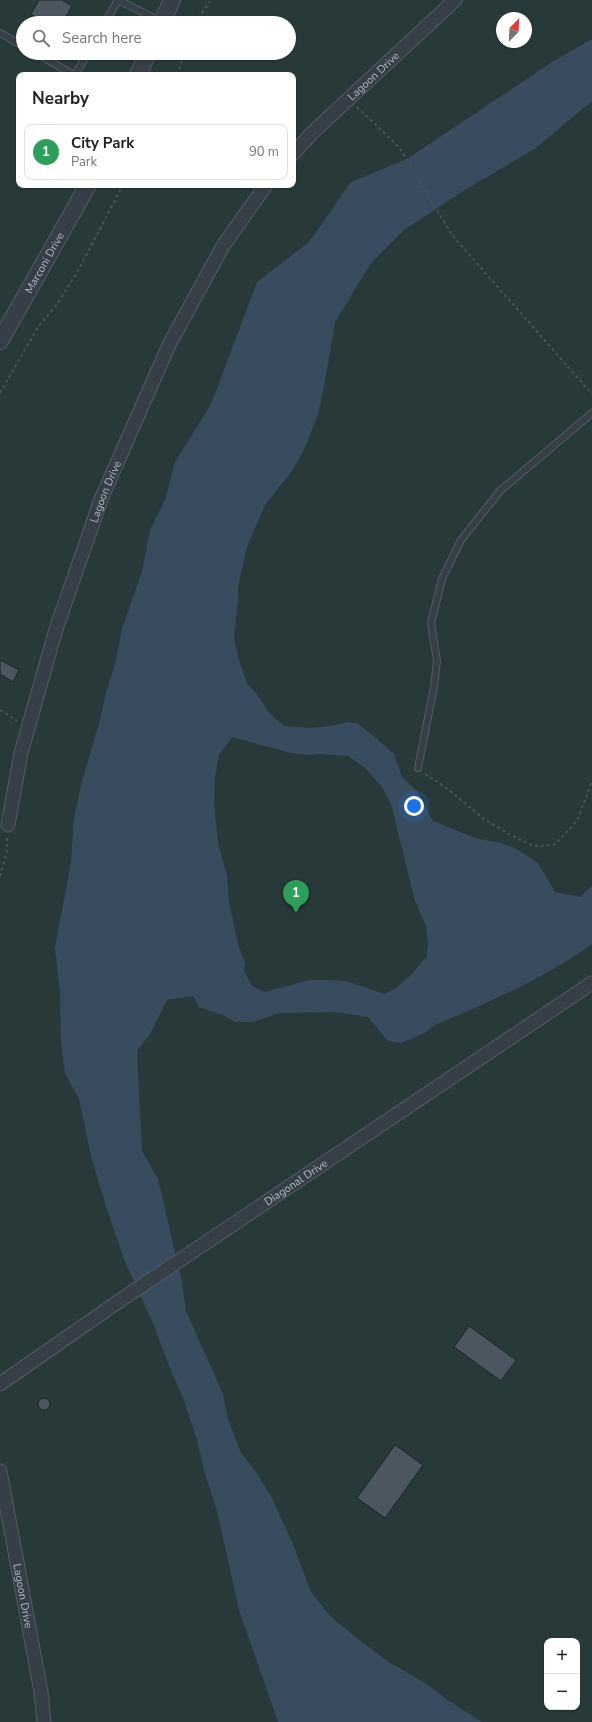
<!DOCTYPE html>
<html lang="en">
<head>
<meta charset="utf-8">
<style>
	:root { --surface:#fff; --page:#f6f6f6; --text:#222; --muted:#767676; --line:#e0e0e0; --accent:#111827 }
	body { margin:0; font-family:"Nunito Sans",sans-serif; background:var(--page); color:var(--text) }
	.controls { position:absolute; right:12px; bottom:12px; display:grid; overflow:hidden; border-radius:8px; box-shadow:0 1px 3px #0004 }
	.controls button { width:36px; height:36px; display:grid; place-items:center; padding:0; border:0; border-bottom:1px solid var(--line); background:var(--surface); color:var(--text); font:20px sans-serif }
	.compass { position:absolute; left:496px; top:12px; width:36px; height:36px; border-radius:50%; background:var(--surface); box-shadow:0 1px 3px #0004; rotate:24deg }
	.you { position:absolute; left:414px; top:806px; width:14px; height:14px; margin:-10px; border:3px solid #fff; border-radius:50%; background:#1a73e8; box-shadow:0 0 0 6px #1a73e833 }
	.badge { display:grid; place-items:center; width:26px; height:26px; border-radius:50%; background:var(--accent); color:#fff; font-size:13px; font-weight:700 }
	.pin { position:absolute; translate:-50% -33px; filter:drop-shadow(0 1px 2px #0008) }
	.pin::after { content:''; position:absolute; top:21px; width:14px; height:12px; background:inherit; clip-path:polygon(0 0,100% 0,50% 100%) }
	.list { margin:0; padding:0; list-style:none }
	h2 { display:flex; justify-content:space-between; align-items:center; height:52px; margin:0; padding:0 16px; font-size:17px }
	h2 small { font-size:13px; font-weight:400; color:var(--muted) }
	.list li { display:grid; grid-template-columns:26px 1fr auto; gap:12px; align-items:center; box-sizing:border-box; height:56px; margin:0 8px 8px; padding:0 8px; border:1px solid var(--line); border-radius:8px }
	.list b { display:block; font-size:15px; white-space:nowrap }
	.list p { margin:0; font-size:13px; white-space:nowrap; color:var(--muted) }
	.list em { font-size:13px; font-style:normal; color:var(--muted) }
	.icon { flex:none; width:22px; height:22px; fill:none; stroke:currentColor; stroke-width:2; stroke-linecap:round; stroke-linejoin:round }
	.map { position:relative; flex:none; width:592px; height:1722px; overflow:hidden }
	.search { position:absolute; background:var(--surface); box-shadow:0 1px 3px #0004; left:16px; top:16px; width:280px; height:44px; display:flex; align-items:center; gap:10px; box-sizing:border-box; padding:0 14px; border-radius:22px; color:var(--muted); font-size:15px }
	.panel { position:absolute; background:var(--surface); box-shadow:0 1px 3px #0004; left:16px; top:72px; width:280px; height:116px; border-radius:8px }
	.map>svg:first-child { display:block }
	.green { fill:#273a39; fill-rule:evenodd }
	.water { fill:#394b5e; fill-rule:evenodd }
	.building { fill:#4b5661; stroke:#1d252d }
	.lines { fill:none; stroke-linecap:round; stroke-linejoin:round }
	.service-casing { stroke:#535c64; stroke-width:8 }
	.minor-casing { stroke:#535c64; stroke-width:15 }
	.tertiary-casing { stroke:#535c64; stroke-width:18 }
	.path { stroke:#445556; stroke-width:2; stroke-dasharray:3 3; stroke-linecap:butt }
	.service { stroke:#363e47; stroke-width:6 }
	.minor { stroke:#363e47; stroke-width:13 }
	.tertiary { stroke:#363e47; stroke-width:16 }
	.labels { text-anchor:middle; stroke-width:4; stroke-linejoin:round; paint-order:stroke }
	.street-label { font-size:11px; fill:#b0b9c3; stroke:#1b232b }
</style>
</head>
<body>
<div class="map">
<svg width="592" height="1722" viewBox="0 0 592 1722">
	<rect width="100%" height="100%" fill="#232c36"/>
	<!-- green -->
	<path class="green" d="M 0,0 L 592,0 L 592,1722 L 0,1722 ZM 502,18 L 526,18 L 526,42 L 502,42 ZM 23,23 L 289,23 L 289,53 L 23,53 ZM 19,75 L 293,75 L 293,185 L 19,185 ZM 547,1641 L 577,1641 L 577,1707 L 547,1707 Z"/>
	<!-- water -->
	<path class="water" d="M 592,39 L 592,101 L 536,148 L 465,190 L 404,230 L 371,263 L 335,322 L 325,381 L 318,415 L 303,452 L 292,471 L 265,505 L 247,547 L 238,587 L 238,601 L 234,638 L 239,660 L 247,683 L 259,697 L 270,714 L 285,726 L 310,728 L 331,726 L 347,722 L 357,723 L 376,738 L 394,754 L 402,777 L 417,791 L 433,821 L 475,838 L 501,843 L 515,848 L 538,863 L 555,892 L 580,897 L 592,886 L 592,944 C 544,979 489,1002 435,1025 L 423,1034 L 401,1043 L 388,1041 L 368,1017 L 335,1012 L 279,1013 L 253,1022 L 235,1022 L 223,1015 L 199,1007 L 193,996 L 167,1000 L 150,1034 L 137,1051 L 142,1151 L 158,1179 L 182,1282 L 186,1311 L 223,1394 L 228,1419 L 241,1453 L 254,1469 L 271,1496 L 292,1542 L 311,1592 L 330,1616 L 363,1643 L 389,1662 L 428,1685 L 449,1701 L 482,1722 L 278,1722 L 239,1610 L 217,1511 L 205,1474 L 197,1440 L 183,1398 L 169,1366 L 155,1328 L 126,1264 L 108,1213 L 91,1156 L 79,1099 L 65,1073 L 61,1043 L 60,994 L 55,947 L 71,862 L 74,818 L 82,781 L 100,720 L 106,693 L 115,664 L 122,629 L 142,571 L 150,530 L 165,500 L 175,462 L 211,404 L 257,282 L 309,242 L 351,182 L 407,159 L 552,62 ZM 232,737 L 287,752 L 306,755 L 320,754 L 348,756 L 365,768 L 382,787 L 391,804 L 415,901 L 426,926 L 428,943 L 427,956 L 411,975 L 395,989 L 384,994 L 349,982 L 334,980 L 309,980 L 265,992 L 252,986 L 244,971 L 245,963 L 238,944 L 229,902 L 227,875 L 218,843 L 214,805 L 215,777 L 219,755 Z"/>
	<!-- building -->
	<g class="building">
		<path d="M 39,0 L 62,0 L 72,6 L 62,23 L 40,23 L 41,20 L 31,14 Z"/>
		<path d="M 0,660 L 19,670 L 13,682 L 0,674 Z"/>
		<path d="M 469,1326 L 516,1360 L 501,1381 L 454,1347 Z"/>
		<circle cx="44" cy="1404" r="6"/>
		<path d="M 395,1445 L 423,1465 L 385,1518 L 357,1498 Z"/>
	</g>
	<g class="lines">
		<defs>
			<g id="service">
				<path d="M 118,0 L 162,22"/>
				<path d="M 105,23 L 118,0"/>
				<path d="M 0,33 L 23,46"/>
				<path d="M 36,53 L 74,75"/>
				<path d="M 75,75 L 88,53"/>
				<path d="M 418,768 L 434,687 L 437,661 L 431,623 L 442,579 L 461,540 L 500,491 L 592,413"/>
			</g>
			<g id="minor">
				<path id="s1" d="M 293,154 L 312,133 L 455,0"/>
				<path id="s2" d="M 8,825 L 21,753 L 56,629 L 102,497 L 169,345 L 223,246 L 266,185"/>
				<path id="s3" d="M 0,1384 L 125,1297 L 592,983"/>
				<path id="s4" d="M 0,1471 L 41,1692 L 44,1722"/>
			</g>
			<g id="tertiary">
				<path d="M 162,23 L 172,0"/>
				<path d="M 138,75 L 148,53"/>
				<path id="s5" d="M 0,341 L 88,185"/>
			</g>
		</defs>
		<!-- service casing -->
		<use href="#service" class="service-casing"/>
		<!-- minor casing -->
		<use href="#minor" class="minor-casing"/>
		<!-- tertiary casing -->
		<use href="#tertiary" class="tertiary-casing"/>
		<!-- path -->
		<g class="path">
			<path d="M 195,23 L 211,0"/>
			<path d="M 177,75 L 185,53"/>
			<path d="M 357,107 L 399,147 L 452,235 L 592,394"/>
			<path d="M 0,393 L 38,327 L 58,303 L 79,269 L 123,185"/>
			<path d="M 0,710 L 17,721"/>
			<path d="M 425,774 L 444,786 L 484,819 L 509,834 L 533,846 L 554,845 L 577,821 L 592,781"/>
			<path d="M 0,876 L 7,851 L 7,838"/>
		</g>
		<!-- service -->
		<use href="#service" class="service"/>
		<!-- minor -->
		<use href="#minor" class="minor"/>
		<!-- tertiary -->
		<use href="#tertiary" class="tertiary"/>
	</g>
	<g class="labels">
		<!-- street labels -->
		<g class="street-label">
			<text dy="4" stroke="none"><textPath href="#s1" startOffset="112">Lagoon Drive</textPath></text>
			<text dy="4" stroke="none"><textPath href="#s5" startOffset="90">Marconi Drive</textPath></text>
			<text dy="4" stroke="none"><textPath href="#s2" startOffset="348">Lagoon Drive</textPath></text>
			<text dy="4" stroke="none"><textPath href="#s3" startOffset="358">Diagonal Drive</textPath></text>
			<text dy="4" stroke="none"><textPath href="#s4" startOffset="127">Lagoon Drive</textPath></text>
		</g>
	</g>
</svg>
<div class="controls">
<button>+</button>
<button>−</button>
</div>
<svg class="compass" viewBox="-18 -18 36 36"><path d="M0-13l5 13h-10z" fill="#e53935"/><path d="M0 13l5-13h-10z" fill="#767676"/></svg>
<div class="you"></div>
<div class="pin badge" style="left:296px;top:913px;background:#2e9e5b">1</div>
<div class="search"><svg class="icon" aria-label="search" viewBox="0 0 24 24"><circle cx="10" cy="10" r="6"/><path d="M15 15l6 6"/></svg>Search here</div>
<section class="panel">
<h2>Nearby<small></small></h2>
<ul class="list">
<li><span class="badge" style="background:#2e9e5b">1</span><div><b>City Park</b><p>Park</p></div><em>90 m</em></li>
</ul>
</section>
</div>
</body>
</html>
